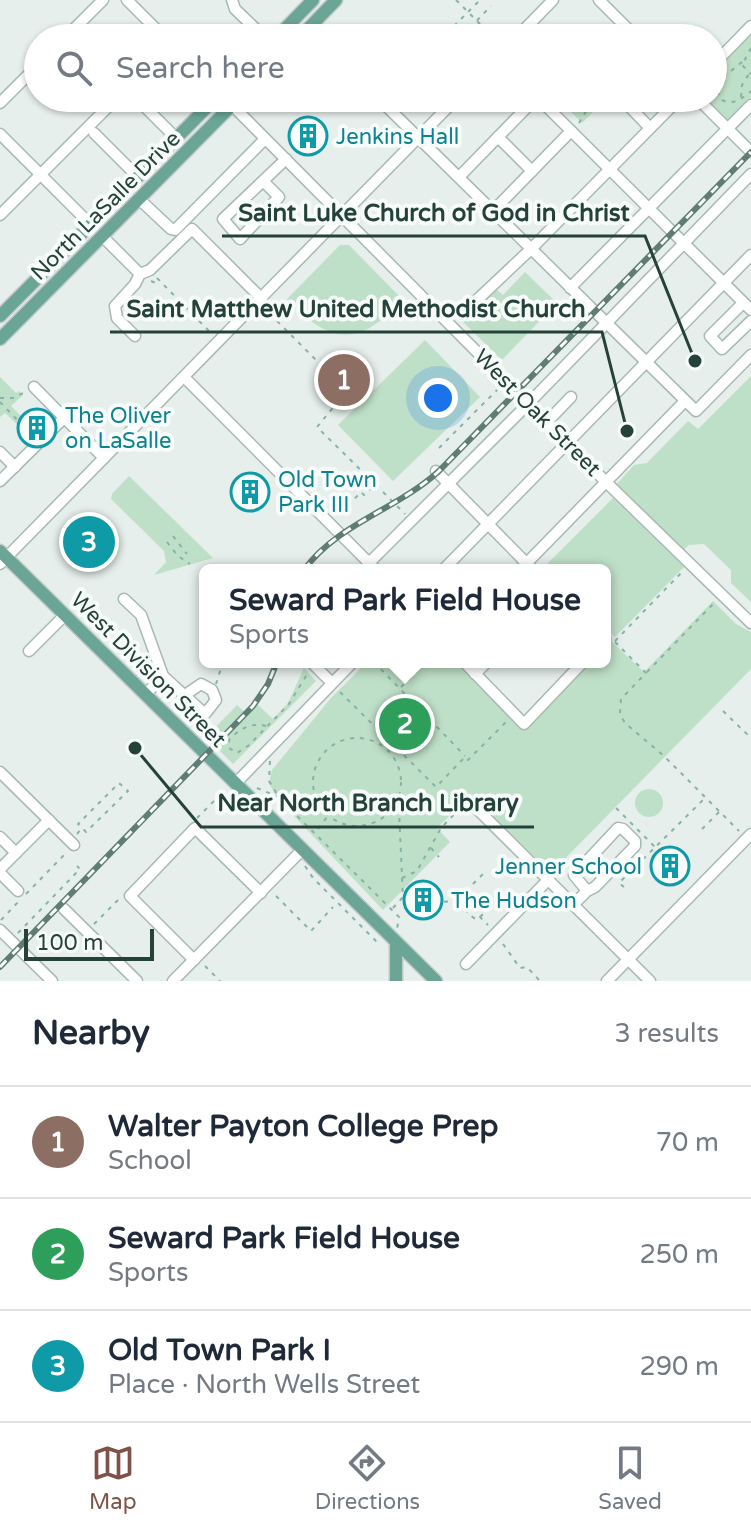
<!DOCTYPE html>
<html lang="en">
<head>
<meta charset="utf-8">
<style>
	:root { --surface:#fff; --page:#f2f2f3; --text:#1f2937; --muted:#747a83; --line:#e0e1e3; --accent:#7f5249 }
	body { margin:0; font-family:"Varela Round",sans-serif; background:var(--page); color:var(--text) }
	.scale { position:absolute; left:24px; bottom:20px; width:130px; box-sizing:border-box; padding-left:8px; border:4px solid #24423a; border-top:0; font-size:22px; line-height:28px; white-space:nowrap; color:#24423a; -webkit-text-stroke:6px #f7fbf9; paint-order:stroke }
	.you { position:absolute; left:438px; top:398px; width:28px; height:28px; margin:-20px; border:6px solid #fff; border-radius:50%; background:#1a73e8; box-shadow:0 0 0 12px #1a73e833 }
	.badge { display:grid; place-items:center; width:52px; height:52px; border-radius:50%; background:var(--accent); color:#fff; font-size:26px; font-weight:700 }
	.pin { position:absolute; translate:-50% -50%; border:4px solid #fff; box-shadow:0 2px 8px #0006 }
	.popup { position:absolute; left:199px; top:564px; width:412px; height:104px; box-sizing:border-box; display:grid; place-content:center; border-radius:12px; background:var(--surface); filter:drop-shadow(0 2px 6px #0005); font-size:26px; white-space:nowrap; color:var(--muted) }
	.popup b { font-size:30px; color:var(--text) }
	.popup::after { content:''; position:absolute; left:50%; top:100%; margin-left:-16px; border:16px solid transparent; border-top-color:var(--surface) }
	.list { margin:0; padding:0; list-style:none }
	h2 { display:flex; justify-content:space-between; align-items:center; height:104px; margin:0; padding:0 32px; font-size:34px }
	h2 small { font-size:26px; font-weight:400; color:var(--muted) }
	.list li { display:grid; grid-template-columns:52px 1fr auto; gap:24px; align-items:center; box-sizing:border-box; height:112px; padding:0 32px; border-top:2px solid var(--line) }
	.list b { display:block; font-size:30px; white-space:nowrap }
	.list p { margin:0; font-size:26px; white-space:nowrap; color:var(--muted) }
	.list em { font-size:26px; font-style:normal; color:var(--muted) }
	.icon { flex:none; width:44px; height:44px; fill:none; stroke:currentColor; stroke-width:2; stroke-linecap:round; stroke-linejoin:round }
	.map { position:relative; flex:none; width:751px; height:981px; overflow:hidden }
	.search { position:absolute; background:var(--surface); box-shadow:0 2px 6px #0004; left:24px; right:24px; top:24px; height:88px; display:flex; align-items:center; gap:20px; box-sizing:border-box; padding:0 28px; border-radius:44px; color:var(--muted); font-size:30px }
	.sheet { height:440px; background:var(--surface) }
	nav { display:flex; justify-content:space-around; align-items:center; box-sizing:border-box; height:112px; border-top:2px solid var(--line); background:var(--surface); font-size:22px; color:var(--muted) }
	nav a { display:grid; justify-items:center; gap:4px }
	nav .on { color:var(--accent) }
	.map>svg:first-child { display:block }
	.green { fill:#bfe0c8 }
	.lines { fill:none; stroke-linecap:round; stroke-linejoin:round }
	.minor-casing { stroke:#a8b8b2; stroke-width:13 }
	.major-casing { stroke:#c2cac8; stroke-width:15 }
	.path { stroke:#86b3a5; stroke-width:2; stroke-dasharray:4 6; stroke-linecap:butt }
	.minor { stroke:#fff; stroke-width:10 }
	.major { stroke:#6aa596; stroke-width:12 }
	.rail-casing { stroke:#5f7d75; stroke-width:6 }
	.rail { stroke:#f7fbf9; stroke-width:3; stroke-dasharray:9; stroke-linecap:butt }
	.labels { text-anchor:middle; stroke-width:8; stroke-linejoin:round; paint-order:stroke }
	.culture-label { font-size:22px; fill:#0d838f; stroke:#f7fbf9; text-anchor:start }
	.street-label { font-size:22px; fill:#24423a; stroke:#f7fbf9 }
	.leader { fill:none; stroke:#24423a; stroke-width:3 }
	.callout-dot { fill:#24423a; stroke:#f7fbf9; stroke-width:3 }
	.callout-label { font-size:24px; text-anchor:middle; font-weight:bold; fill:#24423a; stroke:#f7fbf9; stroke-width:8; stroke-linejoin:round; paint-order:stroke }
</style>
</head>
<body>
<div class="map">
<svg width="751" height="981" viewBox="0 0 751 981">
	<rect width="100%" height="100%" fill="#e6efeb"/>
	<!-- green -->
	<g class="green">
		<path d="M 751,35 L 751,101 L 730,122 L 706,98 L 713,98 L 713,74 Z"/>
		<path d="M 557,98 L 607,98 L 582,123 Z"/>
		<path d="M 340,245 L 349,245 L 403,300 C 358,347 332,346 287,299 Z"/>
		<path d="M 525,272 L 557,303 L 502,360 L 463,322 L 496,289 L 503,295 Z"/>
		<path d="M 425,340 L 480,397 L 393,481 L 338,425 Z"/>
		<path d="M 751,376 L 751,602 L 731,583 L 731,570 L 704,544 L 689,545 L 683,550 L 616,485 L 634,465 L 647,463 L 688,421 L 698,429 Z"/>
		<path d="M 0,377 L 16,393 L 19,391 L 23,395 L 11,406 L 28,423 L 22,429 L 5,413 L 0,417 Z"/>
		<path d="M 129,476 L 213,558 L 154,575 L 166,562 L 164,551 L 111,499 L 112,494 Z"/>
		<path d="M 613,498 L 684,567 L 615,637 L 605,627 L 605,570 L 547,570 L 544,567 Z"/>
		<path d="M 713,601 L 736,624 L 751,632 L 751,669 L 551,873 L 471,795 L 437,828 L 450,842 L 383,910 L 278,799 L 269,783 L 272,770 L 331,698 L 367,662 L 457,662 L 524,729 L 590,662 L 605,662 L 605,647 L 611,641 L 644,672 Z"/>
		<path d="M 304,668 L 316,681 L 233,764 L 206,737 L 237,705 L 247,714 L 257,704 L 273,719 L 288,703 Z"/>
		<circle cx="649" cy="803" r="14"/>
	</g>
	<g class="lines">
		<defs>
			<g id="minor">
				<path d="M 127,0 L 165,38"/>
				<path d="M 232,0 L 235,9 L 265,38"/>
				<path d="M 599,0 L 637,38"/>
				<path d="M 65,38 L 103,0"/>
				<path d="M 516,38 L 553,0"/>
				<path d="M 713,65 L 751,26"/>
				<path d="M 136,98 L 176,138"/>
				<path d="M 225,98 L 606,482 L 751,623"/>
				<path d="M 378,98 L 696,411 L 751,355"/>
				<path d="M 538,98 L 751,310"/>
				<path d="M 697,98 L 751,152"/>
				<path d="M 625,102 L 650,128"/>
				<path d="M 0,103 L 38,65"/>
				<path d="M 94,133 L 138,177"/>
				<path d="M 0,134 L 90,224"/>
				<path d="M 498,137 L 532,171"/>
				<path d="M 459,177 L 536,98"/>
				<path d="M 263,181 L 279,197 L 240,239 L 223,219 L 286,159"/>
				<path d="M 139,199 L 171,229 L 175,230 L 265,139"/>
				<path d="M 493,211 L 571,131"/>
				<path d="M 0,215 L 117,98"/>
				<path d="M 102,236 L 140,274"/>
				<path d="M 570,288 L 751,105"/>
				<path d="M 743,303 L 710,336 L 722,349 L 751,321"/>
				<path d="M 462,314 L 531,249 L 680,98"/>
				<path d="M 135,336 L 117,318 L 115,306 L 135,284 L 140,274 L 150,270 L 192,229 L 261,298"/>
				<path d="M 184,377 L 376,570"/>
				<path d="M 34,387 L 104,458"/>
				<path d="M 547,422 L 571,397"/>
				<path d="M 0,452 L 15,467"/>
				<path d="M 436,471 L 533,570"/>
				<path d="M 0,481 L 64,418"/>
				<path d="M 369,563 L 529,403 L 751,174"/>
				<path d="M 0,564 L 457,98"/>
				<path d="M 443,570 L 751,255"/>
				<path d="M 520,570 L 685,401"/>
				<path d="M 124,599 L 141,615 L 163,676"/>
				<path d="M 605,638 L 605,640"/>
				<path d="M 29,651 L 65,615"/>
				<path d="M 311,662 L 332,683"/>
				<path d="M 464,662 L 524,724 L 583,662"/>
				<path d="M 475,674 L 487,662"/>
				<path d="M 146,694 L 163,676 L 205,714 L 216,700 L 212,690 L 201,684 L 185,695"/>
				<path d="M 0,772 L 74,845"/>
				<path d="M 236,783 L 353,662"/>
				<path d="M 471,803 L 650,981"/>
				<path d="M 0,837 L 16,853"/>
				<path d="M 0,869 L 49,820"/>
				<path d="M 0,873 L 18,891"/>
				<path d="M 573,905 L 587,891 L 595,887 L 635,846 L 635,841 L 623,829 L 618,828 L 574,875 L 587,891"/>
				<path d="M 64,909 L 137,981"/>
				<path d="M 0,930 L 52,981"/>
				<path d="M 194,960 L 130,896 L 195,828 L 261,893"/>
				<path d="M 466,964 L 548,880"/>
				<path d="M 173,981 L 303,849"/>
				<path d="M 607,981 L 751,834"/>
			</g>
			<g id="major">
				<path d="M 276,38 L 313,0"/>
				<path d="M 299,38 L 336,0"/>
				<path d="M 0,316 L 216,98"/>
				<path d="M 0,339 L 239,98"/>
				<path d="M 0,551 L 436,981"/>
				<path d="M 396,981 L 396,942"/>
			</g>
		</defs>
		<!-- minor casing -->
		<use href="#minor" class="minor-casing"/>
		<!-- major casing -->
		<use href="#major" class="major-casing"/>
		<!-- path -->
		<g class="path">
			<path d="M 456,0 L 494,38"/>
			<path d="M 454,26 L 480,0"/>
			<path d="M 463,35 L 491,6"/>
			<path d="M 751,48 L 742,65 L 751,74"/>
			<path d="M 742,62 L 720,80 L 717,91 L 722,100 C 733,106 743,98 751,91"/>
			<path d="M 741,97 L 742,85 L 749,74"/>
			<path d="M 562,98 L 579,104 L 591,98"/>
			<path d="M 579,123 L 588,108 L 589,101"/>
			<path d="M 157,278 L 210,332"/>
			<path d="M 151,281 L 160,285"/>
			<path d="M 270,314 L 330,374 L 352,385 L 317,427 L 375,484 L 364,495 L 361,492 L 337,517"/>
			<path d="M 0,398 L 13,398 L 23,393"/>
			<path d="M 0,402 L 24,427"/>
			<path d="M 439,448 L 497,390"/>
			<path d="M 376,485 L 405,514"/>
			<path d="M 173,536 L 187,554"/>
			<path d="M 167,542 L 178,556 L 190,564"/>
			<path d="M 274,569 L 281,562"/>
			<path d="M 246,570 L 247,570"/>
			<path d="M 615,641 L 683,571"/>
			<path d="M 615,642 L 646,673 L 621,699 L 620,714 L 625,723 L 664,756 L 739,831"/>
			<path d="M 374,662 L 465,756"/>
			<path d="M 647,672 L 715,602"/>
			<path d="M 216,684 L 223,662"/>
			<path d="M 401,687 L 426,662"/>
			<path d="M 340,692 L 436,787 L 465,757 L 468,760 L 508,720"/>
			<path d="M 723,711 L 751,738"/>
			<path d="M 266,726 C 251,722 239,729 229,740 L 229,748 L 237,753 L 248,746 L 289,704 L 309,671"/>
			<circle cx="357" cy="782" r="44"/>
			<path d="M 270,761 L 269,781 L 278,796"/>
			<path d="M 257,788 L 278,797 L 399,917 L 397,929"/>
			<path d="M 616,808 L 659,851"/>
			<path d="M 197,818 L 224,791"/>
			<path d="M 318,829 L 327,817"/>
			<path d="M 702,829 L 719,812"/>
			<path d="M 77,834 L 82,828 L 86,832 L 128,791 L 119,783 L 78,824 L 82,828"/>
			<path d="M 431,848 L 439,857"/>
			<path d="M 305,866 L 313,878 L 376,941 L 382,942"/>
			<path d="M 402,878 L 417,871 L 441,828 L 461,807"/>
			<path d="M 624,887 L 619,883 L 705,798"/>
			<path d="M 26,894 L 65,854"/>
			<path d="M 276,896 L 311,931 L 333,907"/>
			<path d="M 434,902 L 464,901 L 466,891 L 486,871"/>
			<path d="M 393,908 L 403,897 L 399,811 L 396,805"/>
			<path d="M 480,917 L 484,913 L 483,909 L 475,901 L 464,901 L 468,914 L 477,920 L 480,917 L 488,925"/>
			<path d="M 1,920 L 19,901"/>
			<path d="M 94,924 L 120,898"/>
			<path d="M 18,933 L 80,869 L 77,866"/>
			<path d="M 503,944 L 520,968 L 527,967 L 540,981"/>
			<path d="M 205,966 L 220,981"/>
		</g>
		<!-- minor -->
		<use href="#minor" class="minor"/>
		<!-- major -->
		<use href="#major" class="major"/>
		<defs>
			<g id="rail">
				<path d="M 304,570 C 337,524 398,509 439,471 L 751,152"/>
				<path d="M 0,967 L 253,706 L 268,684 L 277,662"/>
			</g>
		</defs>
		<!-- rail casing -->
		<use href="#rail" class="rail-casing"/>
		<!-- rail -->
		<use href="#rail" class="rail"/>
	</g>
	<!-- icons -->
	<defs>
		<symbol id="building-ring" viewBox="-11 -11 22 22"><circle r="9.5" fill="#f7fbf9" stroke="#0f9aa8" stroke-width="1.5"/><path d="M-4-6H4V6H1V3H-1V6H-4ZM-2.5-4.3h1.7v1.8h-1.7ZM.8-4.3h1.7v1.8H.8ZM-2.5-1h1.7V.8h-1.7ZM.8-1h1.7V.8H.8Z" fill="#0f9aa8"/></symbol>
	</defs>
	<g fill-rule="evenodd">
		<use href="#building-ring" x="286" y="114" width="44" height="44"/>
		<use href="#building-ring" x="15" y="406" width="44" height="44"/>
		<use href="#building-ring" x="228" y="470" width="44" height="44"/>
		<use href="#building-ring" x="648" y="844" width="44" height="44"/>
		<use href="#building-ring" x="401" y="878" width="44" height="44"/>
	</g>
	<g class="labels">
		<!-- culture labels -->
		<g class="culture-label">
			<text x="336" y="144">Jenkins Hall</text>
			<text x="65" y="423">The Oliver<tspan x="65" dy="25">on LaSalle</tspan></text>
			<text x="278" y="487">Old Town<tspan x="278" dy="25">Park III</tspan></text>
			<text x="642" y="874" text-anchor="end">Jenner School</text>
			<text x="451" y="908">The Hudson</text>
		</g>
		<!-- street labels -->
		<g class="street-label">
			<text transform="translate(105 205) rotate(-45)" y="8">North LaSalle Drive</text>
			<text transform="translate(538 412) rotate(45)" y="8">West Oak Street</text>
			<text transform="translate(149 669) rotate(45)" y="8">West Division Street</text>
		</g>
	</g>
	<!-- callouts -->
	<path class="leader" d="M695 361L645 236H222M627 431L602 332H110M135 748L201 827H534"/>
	<g class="callout-dot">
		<circle cx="695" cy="361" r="8"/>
		<circle cx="627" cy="431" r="8"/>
		<circle cx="135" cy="748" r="8"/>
	</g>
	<g class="callout-label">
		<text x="434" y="221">Saint Luke Church of God in Christ</text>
		<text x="356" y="317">Saint Matthew United Methodist Church</text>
		<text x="368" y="811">Near North Branch Library</text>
	</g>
</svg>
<div class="scale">100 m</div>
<div class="you"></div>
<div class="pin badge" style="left:344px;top:380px;background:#8d6e63">1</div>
<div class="pin badge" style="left:405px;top:724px;background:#2e9e5b">2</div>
<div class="popup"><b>Seward Park Field House</b>Sports</div>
<div class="pin badge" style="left:89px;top:542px;background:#0f9aa8">3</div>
<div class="search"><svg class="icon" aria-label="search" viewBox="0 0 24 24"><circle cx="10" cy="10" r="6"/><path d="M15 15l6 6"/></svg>Search here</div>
</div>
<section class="sheet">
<h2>Nearby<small>3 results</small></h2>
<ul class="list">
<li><span class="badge" style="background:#8d6e63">1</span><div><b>Walter Payton College Prep</b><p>School</p></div><em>70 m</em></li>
<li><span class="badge" style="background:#2e9e5b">2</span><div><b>Seward Park Field House</b><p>Sports</p></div><em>250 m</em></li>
<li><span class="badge" style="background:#0f9aa8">3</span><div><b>Old Town Park I</b><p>Place · North Wells Street</p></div><em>290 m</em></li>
</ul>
</section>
<nav>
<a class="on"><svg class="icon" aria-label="map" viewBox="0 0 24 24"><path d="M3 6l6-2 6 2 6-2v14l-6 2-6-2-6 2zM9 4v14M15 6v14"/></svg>Map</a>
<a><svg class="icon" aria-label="directions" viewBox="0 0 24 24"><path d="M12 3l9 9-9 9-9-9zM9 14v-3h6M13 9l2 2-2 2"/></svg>Directions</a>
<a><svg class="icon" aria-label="saved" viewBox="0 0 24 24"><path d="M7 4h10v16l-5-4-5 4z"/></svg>Saved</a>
</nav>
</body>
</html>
